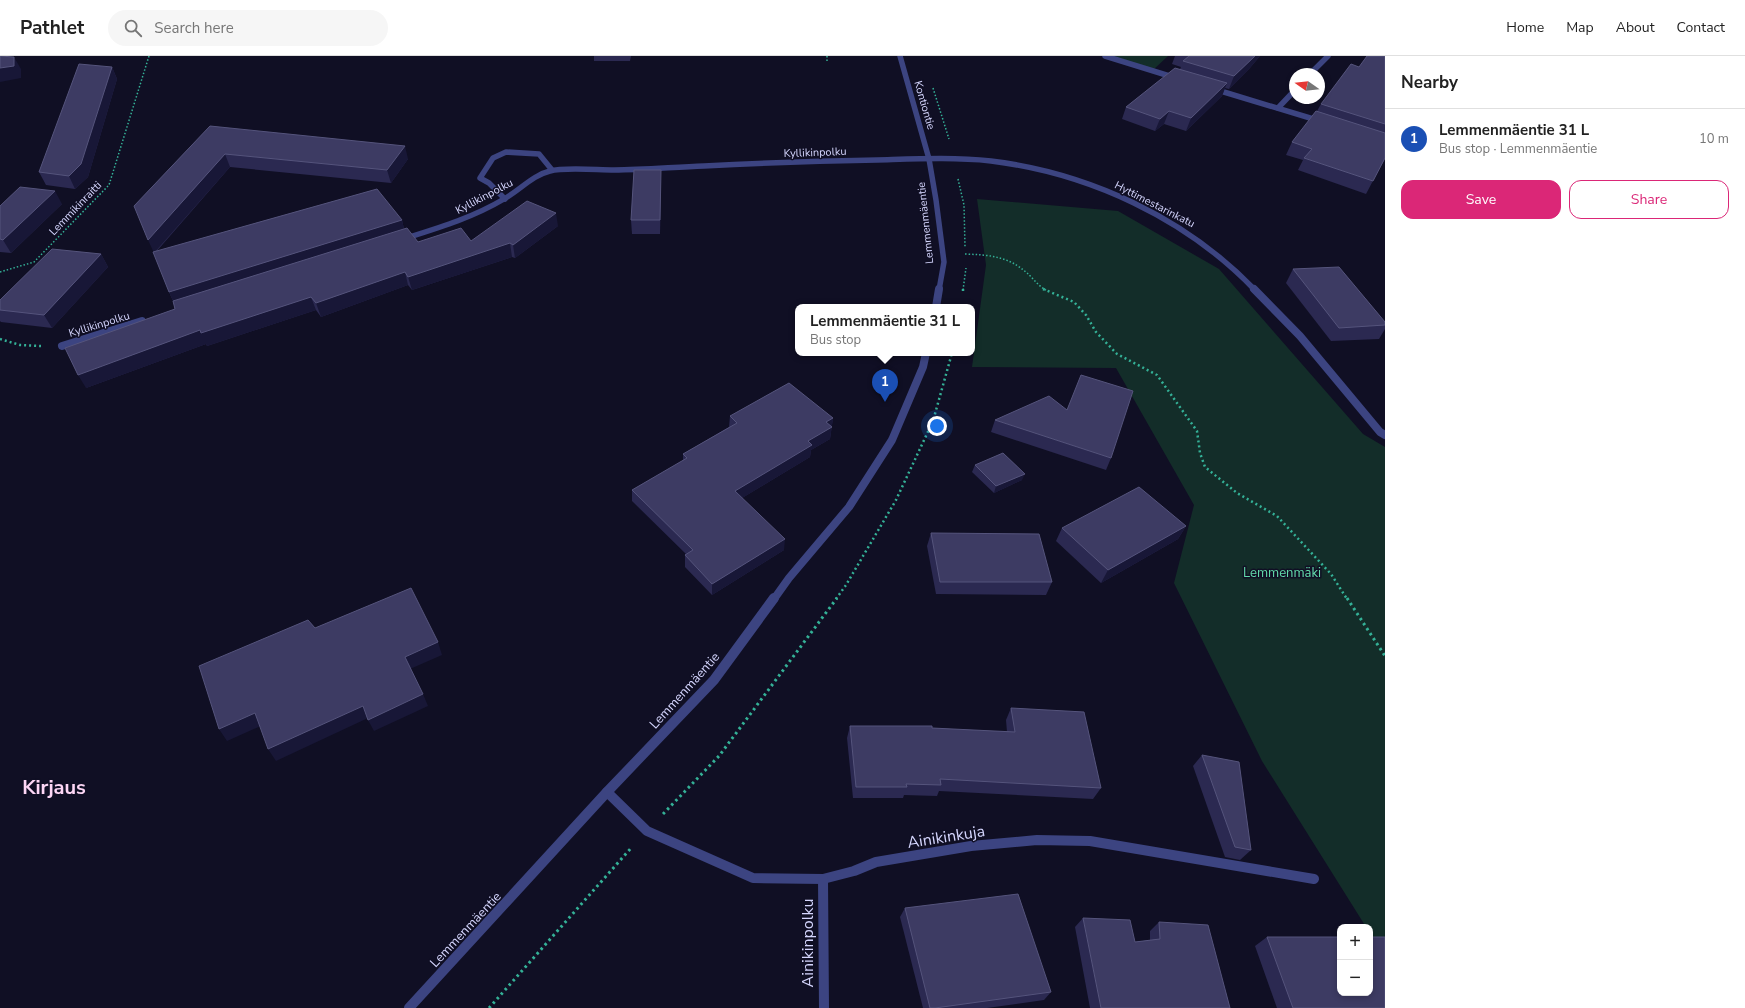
<!DOCTYPE html>
<html lang="en">
<head>
<meta charset="utf-8">
<style>
	:root { --surface:#fff; --page:#f6f6f6; --text:#222; --muted:#767676; --line:#e0e0e0; --accent:#db2777 }
	body { margin:0; font-family:"Nunito Sans",sans-serif; background:var(--page); color:var(--text) }
	.controls { position:absolute; right:12px; bottom:12px; display:grid; overflow:hidden; border-radius:8px; box-shadow:0 2px 6px #0003 }
	.controls button { width:36px; height:36px; display:grid; place-items:center; padding:0; border:0; border-bottom:1px solid var(--line); background:var(--surface); color:var(--text); font:20px sans-serif }
	.compass { position:absolute; left:1289px; top:12px; width:36px; height:36px; border-radius:50%; background:var(--surface); box-shadow:0 2px 6px #0003; rotate:284deg }
	.you { position:absolute; left:937px; top:370px; width:14px; height:14px; margin:-10px; border:3px solid #fff; border-radius:50%; background:#1a73e8; box-shadow:0 0 0 6px #1a73e833 }
	.badge { display:grid; place-items:center; width:26px; height:26px; border-radius:50%; background:var(--accent); color:#fff; font-size:13px; font-weight:700 }
	.pin { position:absolute; translate:-50% -33px; filter:drop-shadow(0 1px 2px #0008) }
	.pin::after { content:''; position:absolute; top:21px; width:14px; height:12px; background:inherit; clip-path:polygon(0 0,100% 0,50% 100%) }
	.popup { position:absolute; left:795px; top:248px; width:180px; height:52px; box-sizing:border-box; display:grid; place-content:center; border-radius:8px; background:var(--surface); filter:drop-shadow(0 1px 3px #0005); font-size:13px; white-space:nowrap; color:var(--muted) }
	.popup b { font-size:15px; color:var(--text) }
	.popup::after { content:''; position:absolute; left:50%; top:100%; margin-left:-8px; border:8px solid transparent; border-top-color:var(--surface) }
	.list { margin:0; padding:0; list-style:none }
	h2 { display:flex; justify-content:space-between; align-items:center; height:52px; margin:0; padding:0 16px; font-size:17px }
	h2 small { font-size:13px; font-weight:400; color:var(--muted) }
	.list li { display:grid; grid-template-columns:26px 1fr auto; gap:12px; align-items:center; box-sizing:border-box; height:60px; padding:0 16px; border-top:1px solid var(--line) }
	.list b { display:block; font-size:15px; white-space:nowrap }
	.list p { margin:0; font-size:13px; white-space:nowrap; color:var(--muted) }
	.list em { font-size:13px; font-style:normal; color:var(--muted) }
	.actions { display:flex; gap:8px; padding:12px 16px }
	.actions a { flex:1; padding:9px 0; border:1px solid var(--accent); border-radius:12px; text-align:center; font-size:14px; color:var(--accent) }
	.actions .main { background:var(--accent); color:#fff }
	.icon { flex:none; width:22px; height:22px; fill:none; stroke:currentColor; stroke-width:2; stroke-linecap:round; stroke-linejoin:round }
	.map { position:relative; flex:none; width:1385px; height:952px; overflow:hidden }
	header { display:flex; align-items:center; gap:24px; box-sizing:border-box; height:56px; padding:0 20px; background:var(--surface); border-bottom:1px solid var(--line) }
	header strong { font-size:19px }
	nav { display:flex; gap:22px; margin-inline-start:auto; font-size:14px }
	.search { width:280px; height:36px; background:var(--page); display:flex; align-items:center; gap:10px; box-sizing:border-box; padding:0 14px; border-radius:22px; color:var(--muted); font-size:15px }
	main { display:flex }
	aside { flex:1; background:var(--surface) }
	.map>svg:first-child { display:block }
	.green { fill:#132d29 }
	.lines { fill:none; stroke-linecap:round; stroke-linejoin:round }
	.path-far2 { stroke:#34b197; stroke-width:1.5; stroke-dasharray:1.5 2; stroke-linecap:butt }
	.path-far1 { stroke:#34b197; stroke-width:2.5; stroke-dasharray:2 3; stroke-linecap:butt }
	.path { stroke:#34b197; stroke-width:3; stroke-dasharray:2.5 3.5; stroke-linecap:butt }
	.service { stroke:#3c4481; stroke-width:5.5 }
	.minor-far2 { stroke:#3c4481; stroke-width:5.5 }
	.minor-far1 { stroke:#3c4481; stroke-width:8 }
	.minor { stroke:#3c4481; stroke-width:10 }
	.wall { fill:#2b2951 }
	.shaded-wall { fill:#181737 }
	.building { fill:#3d3b63; stroke:#55547c }
	.labels { text-anchor:middle; stroke-width:3; stroke-linejoin:round; paint-order:stroke }
	.far-street-label { font-size:11px; fill:#d4d5fd; stroke:#100f24 }
	.park-label { font-size:13px; fill:#62dbab; stroke:#100f24 }
	.street-label { font-size:13px; fill:#d4d5fd; stroke:#100f24 }
	.near-street-label { font-size:16px; fill:#d4d5fd; stroke:#100f24 }
	.near-district-label { font-size:20px; font-weight:bold; fill:#fdd6f5; stroke:#100f24 }
</style>
</head>
<body>
<header>
<strong>Pathlet</strong>
<div class="search"><svg class="icon" aria-label="search" viewBox="0 0 24 24"><circle cx="10" cy="10" r="6"/><path d="M15 15l6 6"/></svg>Search here</div>
<nav><a>Home</a><a>Map</a><a>About</a><a>Contact</a></nav>
</header>
<main>
<div class="map">
<svg width="1385" height="952" viewBox="0 0 1385 952">
	<rect width="100%" height="100%" fill="#100f24"/>
	<!-- green -->
	<g class="green">
		<path d="M 1110,0 L 1168,0 L 1153,14 Z"/>
		<path d="M 977,143 L 1118,155 L 1219,213 L 1363,378 L 1385,391 L 1385,901 L 1370,877 L 1370,871 L 1366,871 L 1262,705 L 1174,527 L 1194,449 L 1116,312 L 972,311 L 986,209 Z"/>
	</g>
	<g class="lines">
		<!-- path-far2 -->
		<g class="path-far2">
			<path d="M 827,0 L 827,6"/>
			<path d="M 933,32 L 949,83"/>
			<path d="M 958,123 L 964,149 L 965,191"/>
			<path d="M 965,198 C 989,199 1008,200 1027,217 C 1033,222 1038,230 1046,234"/>
			<path d="M 0,216 L 34,206 L 109,129 L 149,0"/>
			<path d="M 963,234 L 966,212"/>
		</g>
		<!-- path-far1 -->
		<g class="path-far1">
			<path d="M 1043,233 L 1074,246 L 1086,259 L 1096,276 L 1117,298 L 1157,319 L 1197,375 L 1200,397 L 1205,411 L 1237,437 L 1277,460 L 1331,518 L 1347,543"/>
			<path d="M 963,235 L 963,233"/>
			<path d="M 0,283 L 20,289 L 41,290"/>
			<path d="M 836,543 L 846,529 L 896,444 L 933,365 L 952,297"/>
		</g>
		<!-- path -->
		<g class="path">
			<path d="M 1347,542 L 1385,600"/>
			<path d="M 663,758 L 719,700 L 837,542"/>
			<path d="M 489,952 L 632,791"/>
		</g>
		<!-- service -->
		<path class="service" d="M 505,143 L 489,127 L 480,122 L 493,102 L 506,96 L 539,98 L 552,114"/>
		<!-- minor-far2 -->
		<g class="minor-far2">
			<path d="M 900,0 L 929,103 L 936,144 L 944,206 L 939,234"/>
			<path d="M 1105,0 L 1176,22"/>
			<path d="M 1310,18 L 1328,0"/>
			<path d="M 1214,33 L 1320,65"/>
			<path d="M 1278,52 L 1295,34"/>
			<path d="M 403,183 C 438,172 472,162 504,143 C 520,134 533,119 550,115 C 564,111 597,114 614,114 C 644,114 674,111 704,110 C 762,107 819,105 877,104 C 914,103 953,101 991,105 C 1089,117 1186,162 1255,234"/>
		</g>
		<!-- minor-far1 -->
		<g class="minor-far1">
			<path d="M 1254,233 L 1300,280 L 1380,376 L 1385,379"/>
			<path d="M 936,251 L 939,233"/>
			<path d="M 62,290 L 142,265"/>
			<path d="M 774,543 L 789,522 L 849,451 L 892,384 L 923,311 L 926,297"/>
		</g>
		<!-- minor -->
		<g class="minor">
			<path d="M 607,736 L 647,775 L 753,822 L 823,823 L 854,815 L 876,806 L 971,790 L 1037,784 L 1090,785 L 1314,823"/>
			<path d="M 823,823 L 824,952"/>
			<path d="M 409,952 L 607,736 L 714,624 L 774,542"/>
		</g>
	</g>
	<!-- wall -->
	<g class="wall">
		<path d="M 594,0 L 631,0 L 630,5 L 594,5 Z"/>
		<path d="M 1175,0 L 1260,0 L 1249,13 L 1229,33 L 1225,32 L 1222,40 L 1186,75 L 1164,68 L 1155,75 L 1122,63 L 1126,51 L 1180,13 L 1181,11 L 1172,8 Z"/>
		<path d="M 1385,0 L 1385,102 L 1366,138 L 1298,114 L 1303,104 L 1286,99 L 1292,86 L 1317,55 L 1321,48 L 1359,11 Z"/>
		<path d="M 112,11 L 117,23 L 88,121 L 75,133 L 46,129 L 39,116 Z"/>
		<path d="M 210,70 L 408,103 L 391,127 L 230,111 L 156,196 L 402,164 L 404,173 L 418,186 L 471,185 L 558,170 L 515,202 L 512,201 L 412,234 L 408,229 L 321,261 L 316,254 L 207,290 L 206,288 L 86,332 L 175,253 L 173,245 L 169,236 L 154,196 Z"/>
		<path d="M 661,127 L 660,178 L 632,178 L 631,164 Z"/>
		<path d="M 62,148 L 11,197 L 0,196 L 0,150 Z"/>
		<path d="M 101,198 L 108,211 L 52,272 L 1,266 L 0,265 L 0,244 Z"/>
		<path d="M 1293,213 L 1385,266 L 1385,273 L 1379,283 L 1331,285 L 1286,227 Z"/>
		<path d="M 730,360 L 833,362 L 830,383 L 811,394 L 810,401 L 742,442 L 784,494 L 712,539 L 685,511 L 685,499 L 686,498 L 632,445 L 632,434 L 683,405 L 683,398 L 729,371 Z"/>
		<path d="M 995,364 L 1111,402 L 1106,414 L 991,376 Z"/>
		<path d="M 975,409 L 1022,424 L 994,437 L 972,416 Z"/>
		<path d="M 1186,470 L 1178,483 L 1101,527 L 1056,485 L 1062,472 Z"/>
		<path d="M 931,477 L 1052,526 L 1046,539 L 936,538 L 927,490 Z"/>
		<path d="M 1011,652 L 1101,732 L 1093,743 L 939,735 L 937,740 L 904,739 L 903,742 L 853,742 L 847,682 L 850,670 L 932,672 L 1007,676 L 1006,664 Z"/>
		<path d="M 1202,699 L 1251,794 L 1240,804 L 1225,801 L 1193,710 Z"/>
		<path d="M 905,852 L 1051,936 L 1044,944 L 987,952 L 923,952 L 900,861 Z"/>
		<path d="M 1083,862 L 1135,886 L 1150,884 L 1150,875 L 1159,866 L 1230,952 L 1090,952 L 1075,871 Z"/>
		<path d="M 1267,881 L 1385,952 L 1277,952 L 1255,890 Z"/>
	</g>
	<!-- shaded-wall -->
	<g class="shaded-wall">
		<path d="M 1255,0 L 1260,0 L 1249,13 L 1229,33 L 1234,20 Z"/>
		<path d="M 14,1 L 21,13 L 21,22 L 0,26 L 0,12 Z"/>
		<path d="M 112,11 L 117,23 L 88,121 L 75,133 L 69,120 Z"/>
		<path d="M 1227,27 L 1222,40 L 1186,75 L 1191,62 Z"/>
		<path d="M 1169,55 L 1164,68 L 1155,75 L 1160,63 Z"/>
		<path d="M 405,90 L 408,103 L 391,127 L 387,114 Z"/>
		<path d="M 225,98 L 230,111 L 154,197 L 148,184 Z"/>
		<path d="M 661,114 L 661,127 L 660,178 L 660,164 Z"/>
		<path d="M 55,135 L 62,148 L 11,197 L 3,184 Z"/>
		<path d="M 556,157 L 558,170 L 515,202 L 513,189 Z"/>
		<path d="M 402,164 L 405,178 L 175,249 L 169,236 Z"/>
		<path d="M 510,187 L 512,201 L 412,234 L 408,221 Z"/>
		<path d="M 101,198 L 108,211 L 52,272 L 44,259 Z"/>
		<path d="M 405,216 L 408,229 L 321,261 L 316,247 Z"/>
		<path d="M 311,241 L 316,254 L 207,290 L 206,288 L 86,332 L 78,319 L 200,274 Z"/>
		<path d="M 833,362 L 830,383 L 811,394 L 810,401 L 734,447 L 735,435 L 808,385 L 826,366 Z"/>
		<path d="M 1025,418 L 1022,424 L 994,437 L 996,430 Z"/>
		<path d="M 1186,470 L 1178,483 L 1101,527 L 1108,514 Z"/>
		<path d="M 785,483 L 784,494 L 712,539 L 712,528 Z"/>
		<path d="M 438,586 L 442,599 L 410,613 L 405,601 Z"/>
		<path d="M 423,638 L 428,650 L 374,675 L 368,664 Z"/>
		<path d="M 363,650 L 368,662 L 276,705 L 268,693 Z"/>
		<path d="M 255,657 L 263,669 L 227,685 L 219,673 Z"/>
	</g>
	<!-- building -->
	<g class="building">
		<path d="M 0,0 L 14,1 L 14,10 L 0,12 Z"/>
		<path d="M 1189,0 L 1255,0 L 1234,20 L 1183,5 Z"/>
		<path d="M 1367,0 L 1385,0 L 1385,68 L 1321,48 L 1351,8 L 1359,11 Z"/>
		<path d="M 79,8 L 112,11 L 81,108 L 69,120 L 39,116 Z"/>
		<path d="M 1175,12 L 1227,27 L 1191,62 L 1169,55 L 1160,63 L 1126,51 Z"/>
		<path d="M 1316,55 L 1385,77 L 1385,102 L 1373,125 L 1304,102 L 1312,93 L 1292,86 Z"/>
		<path d="M 210,70 L 405,90 L 387,114 L 225,98 L 148,184 L 134,150 Z"/>
		<path d="M 634,114 L 661,114 L 660,164 L 631,164 Z"/>
		<path d="M 20,131 L 55,135 L 3,184 L 0,183 L 0,150 Z"/>
		<path d="M 377,133 L 402,164 L 169,236 L 153,196 Z"/>
		<path d="M 527,145 L 556,157 L 513,189 L 510,187 L 408,221 L 405,216 L 316,247 L 311,241 L 201,277 L 200,274 L 78,319 L 65,292 L 175,253 L 173,245 L 407,172 L 418,186 L 461,172 L 471,185 Z"/>
		<path d="M 52,193 L 101,198 L 44,259 L 0,254 L 0,244 Z"/>
		<path d="M 1339,211 L 1385,266 L 1385,269 L 1339,272 L 1293,213 Z"/>
		<path d="M 1081,319 L 1133,335 L 1111,402 L 995,364 L 1049,340 L 1067,354 Z"/>
		<path d="M 789,327 L 833,362 L 826,366 L 832,371 L 808,385 L 812,389 L 735,435 L 785,483 L 712,528 L 685,499 L 693,494 L 632,434 L 687,402 L 683,398 L 737,367 L 730,360 Z"/>
		<path d="M 1003,397 L 1025,418 L 996,430 L 975,409 Z"/>
		<path d="M 1139,431 L 1186,470 L 1108,514 L 1062,472 Z"/>
		<path d="M 931,477 L 1039,478 L 1052,526 L 940,526 Z"/>
		<path d="M 411,532 L 438,586 L 405,601 L 423,638 L 368,664 L 363,650 L 268,693 L 255,657 L 219,673 L 199,610 L 308,564 L 315,572 Z"/>
		<path d="M 1011,652 L 1084,656 L 1101,732 L 940,723 L 941,729 L 906,728 L 907,731 L 856,731 L 850,670 L 932,670 L 932,672 L 1015,676 Z"/>
		<path d="M 1202,699 L 1239,706 L 1251,794 L 1235,791 Z"/>
		<path d="M 1018,838 L 1051,936 L 935,952 L 930,952 L 905,852 Z"/>
		<path d="M 1083,862 L 1130,864 L 1135,886 L 1160,883 L 1159,866 L 1208,869 L 1230,952 L 1101,952 Z"/>
		<path d="M 1267,881 L 1340,881 L 1340,937 L 1370,937 L 1370,881 L 1385,881 L 1385,952 L 1293,952 Z"/>
	</g>
	<g class="labels">
		<!-- far-street labels -->
		<g class="far-street-label">
			<text transform="translate(925 49) rotate(74)" y="4">Kontiontie</text>
			<text transform="translate(815 96) rotate(-2)" y="4">Kyllikinpolku</text>
			<text transform="translate(484 140) rotate(-28)" y="4">Kyllikinpolku</text>
			<text transform="translate(1155 148) rotate(27)" y="4">Hyttimestarinkatu</text>
			<text transform="translate(75 152) rotate(-46)" y="4">Lemmikinraitti</text>
			<text transform="translate(925 167) rotate(-96)" y="4">Lemmenmäentie</text>
			<text transform="translate(99 268) rotate(-17)" y="4">Kyllikinpolku</text>
		</g>
		<!-- park labels -->
		<g class="park-label">
			<text x="1282" y="521">Lemmenmäki</text>
		</g>
		<!-- street labels -->
		<g class="street-label">
			<text transform="translate(684 634) rotate(-48)" y="5">Lemmenmäentie</text>
			<text transform="translate(465 873) rotate(-47)" y="5">Lemmenmäentie</text>
		</g>
		<!-- near-street labels -->
		<g class="near-street-label">
			<text transform="translate(946 780) rotate(-9)" y="6">Ainikinkuja</text>
			<text transform="translate(807 887) rotate(-90)" y="6">Ainikinpolku</text>
		</g>
		<!-- near-district labels -->
		<g class="near-district-label">
			<text x="54" y="738">Kirjaus</text>
		</g>
	</g>
</svg>
<div class="controls">
<button>+</button>
<button>−</button>
</div>
<svg class="compass" viewBox="-18 -18 36 36"><path d="M0-13l5 13h-10z" fill="#e53935"/><path d="M0 13l5-13h-10z" fill="#767676"/></svg>
<div class="you"></div>
<div class="pin badge" style="left:885px;top:346px;background:#1a4fb4">1</div>
<div class="popup"><b>Lemmenmäentie 31 L</b>Bus stop</div>
</div>
<aside>
<h2>Nearby<small></small></h2>
<ul class="list">
<li><span class="badge" style="background:#1a4fb4">1</span><div><b>Lemmenmäentie 31 L</b><p>Bus stop · Lemmenmäentie</p></div><em>10 m</em></li>
</ul>
<div class="actions"><a class="main">Save</a><a>Share</a></div>
</aside>
</main>
</body>
</html>
